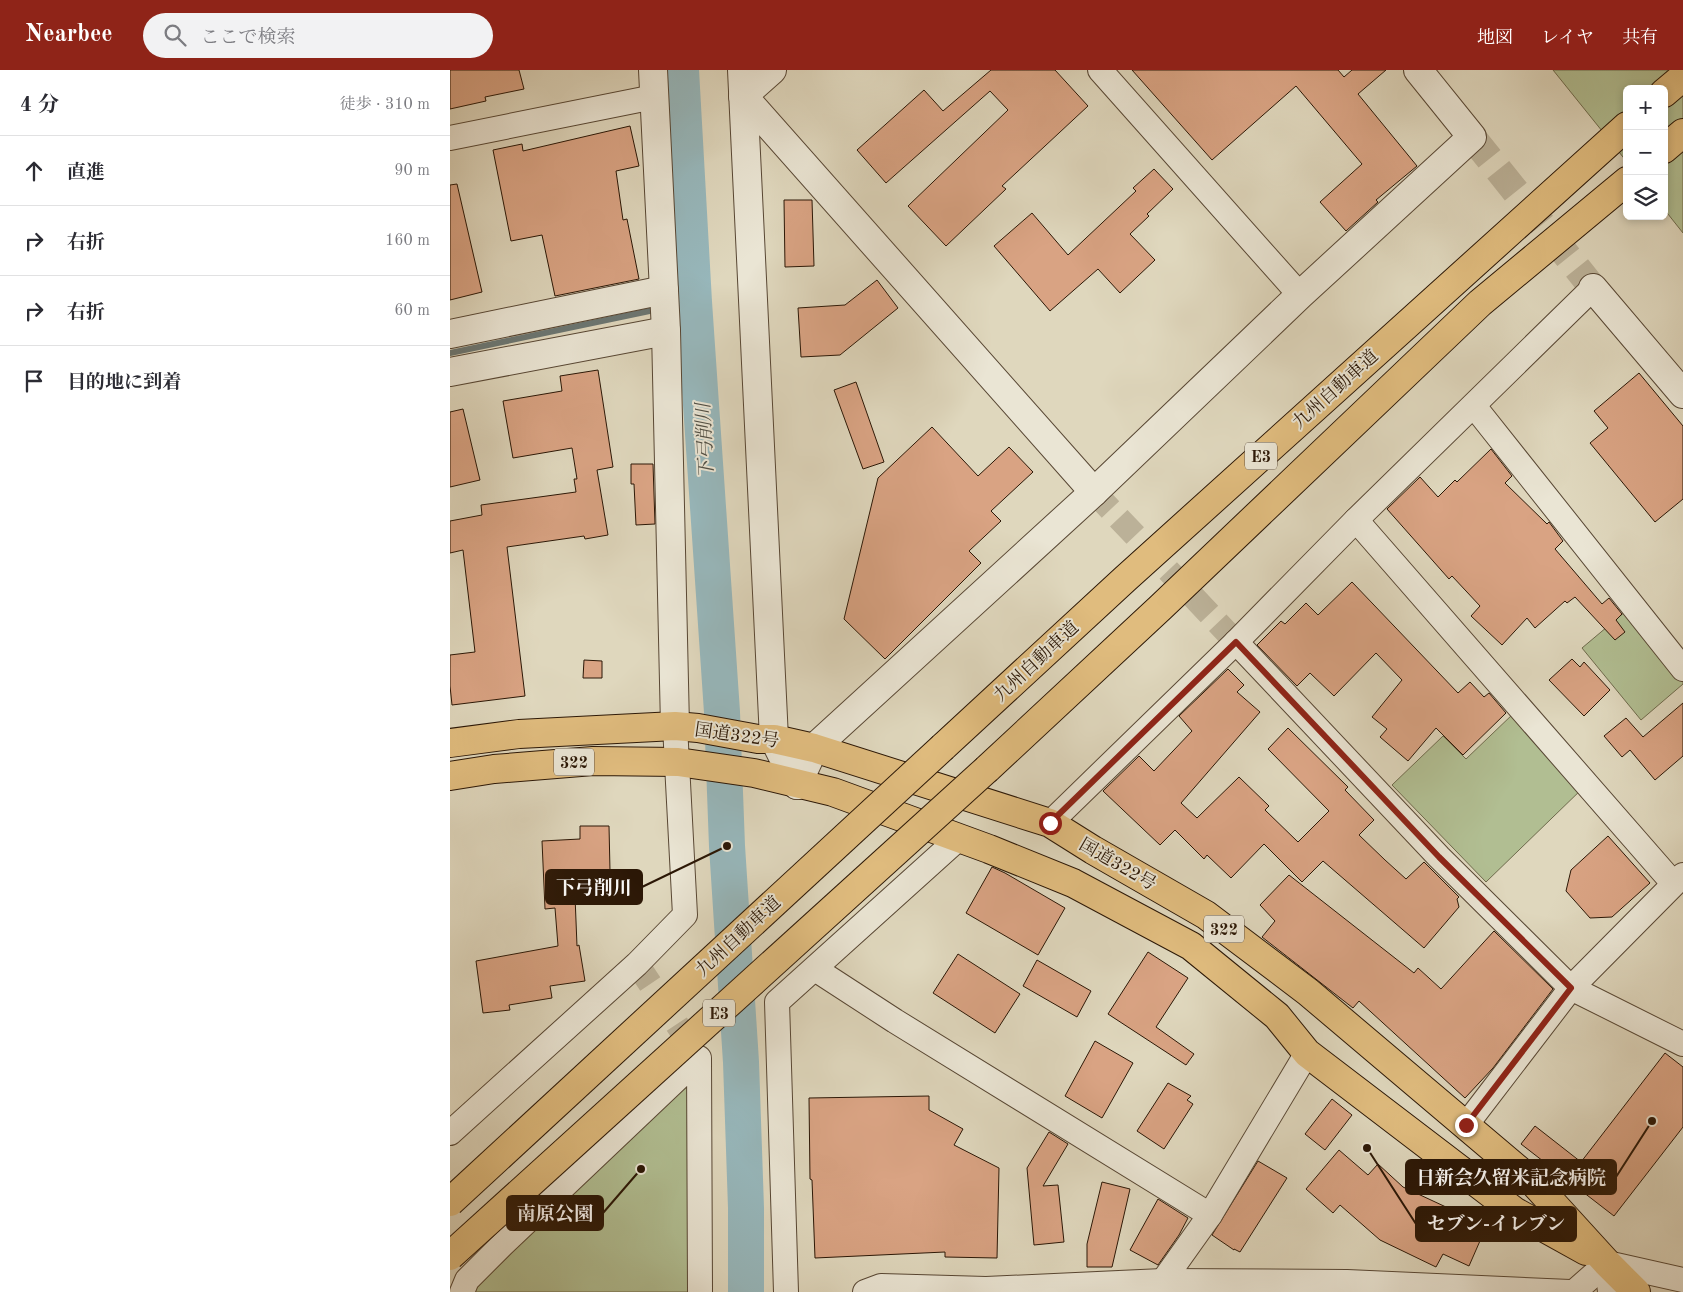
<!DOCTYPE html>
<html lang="ja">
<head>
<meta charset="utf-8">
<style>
	:root { --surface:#fff; --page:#f2f2f3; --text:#2b2b33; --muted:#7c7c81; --line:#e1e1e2; --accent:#8f2418 }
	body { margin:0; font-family:"Old Standard TT","Noto Serif JP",serif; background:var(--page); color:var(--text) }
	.controls { position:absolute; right:15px; top:15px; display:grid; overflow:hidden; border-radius:8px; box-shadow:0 2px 8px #0003 }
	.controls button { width:45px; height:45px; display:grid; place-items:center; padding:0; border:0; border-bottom:1px solid var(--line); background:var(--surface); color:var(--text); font:25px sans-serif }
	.stop { position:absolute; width:15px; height:15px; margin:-11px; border:4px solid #8f2418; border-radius:50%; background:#fff }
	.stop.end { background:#8f2418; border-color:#fff; box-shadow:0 1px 5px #0008 }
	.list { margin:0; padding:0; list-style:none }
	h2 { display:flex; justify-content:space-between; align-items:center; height:65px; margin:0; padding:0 20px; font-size:21px }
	h2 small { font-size:16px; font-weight:400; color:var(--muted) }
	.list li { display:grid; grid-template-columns:32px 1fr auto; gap:15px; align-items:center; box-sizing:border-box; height:70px; padding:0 20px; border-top:1px solid var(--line) }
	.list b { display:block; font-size:19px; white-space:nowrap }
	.list em { font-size:16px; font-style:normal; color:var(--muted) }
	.icon { flex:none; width:28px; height:28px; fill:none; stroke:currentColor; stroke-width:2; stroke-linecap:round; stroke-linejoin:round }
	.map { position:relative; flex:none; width:1233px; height:1222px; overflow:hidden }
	header { display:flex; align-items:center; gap:30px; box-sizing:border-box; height:70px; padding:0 25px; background:var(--accent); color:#fff }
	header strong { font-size:24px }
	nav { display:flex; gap:28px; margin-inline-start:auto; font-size:18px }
	.search { width:350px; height:45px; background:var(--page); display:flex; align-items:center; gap:12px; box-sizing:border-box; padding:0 18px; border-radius:28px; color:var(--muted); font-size:19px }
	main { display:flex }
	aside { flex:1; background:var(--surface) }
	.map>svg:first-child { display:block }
	.green { fill:#b1be92; stroke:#6e6a4c }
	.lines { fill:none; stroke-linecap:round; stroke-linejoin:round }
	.stream { stroke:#6c7773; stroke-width:6 }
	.river { stroke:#97b7bb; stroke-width:36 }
	.building { fill:#d9a383; stroke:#2b1706 }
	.minor-tunnel { stroke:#bbb198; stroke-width:24; stroke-dasharray:24 12; stroke-linecap:butt }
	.tertiary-tunnel { stroke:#bbb198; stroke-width:28; stroke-dasharray:28 14; stroke-linecap:butt }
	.minor-casing { stroke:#584734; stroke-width:26 }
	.tertiary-casing { stroke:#584734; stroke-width:30 }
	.trunk-casing { stroke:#2b1706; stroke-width:30 }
	.motorway-casing { stroke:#2b1706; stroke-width:30 }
	.minor { stroke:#eae5d4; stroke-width:24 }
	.tertiary { stroke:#eae5d4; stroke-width:28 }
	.trunk { stroke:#e0bc7e; stroke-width:28 }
	.motorway { stroke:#e0bc7e; stroke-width:28 }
	.motorway-bridge-casing { stroke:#2b1706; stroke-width:30; stroke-linecap:butt }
	.motorway-bridge { stroke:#e0bc7e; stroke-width:28 }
	.route { stroke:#8f2418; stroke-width:6 }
	.labels { text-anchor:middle; stroke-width:4; stroke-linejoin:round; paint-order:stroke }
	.shield { fill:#eae5d4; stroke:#645544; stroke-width:1 }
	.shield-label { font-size:16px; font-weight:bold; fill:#2b1706 }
	.street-label { font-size:18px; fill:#2b1706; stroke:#eae5d4 }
	.water-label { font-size:19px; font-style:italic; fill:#514f45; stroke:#eae5d4 }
	.leader { fill:none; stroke:#2b1706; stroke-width:2 }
	.callout-dot { fill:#2b1706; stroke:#eae5d4; stroke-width:2 }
	.callout { fill:#2b1706; stroke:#2b1706; stroke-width:2 }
	.callout-label { font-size:19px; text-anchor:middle; font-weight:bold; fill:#fff }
</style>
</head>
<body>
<header>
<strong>Nearbee</strong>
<div class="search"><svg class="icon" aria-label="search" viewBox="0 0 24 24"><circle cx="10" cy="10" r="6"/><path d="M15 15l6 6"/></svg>ここで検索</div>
<nav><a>地図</a><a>レイヤ</a><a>共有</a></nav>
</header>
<main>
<aside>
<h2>4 分<small>徒歩 · 310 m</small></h2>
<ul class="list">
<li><svg class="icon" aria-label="ahead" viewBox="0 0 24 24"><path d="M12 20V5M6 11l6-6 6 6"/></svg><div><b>直進</b></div><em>90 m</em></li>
<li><svg class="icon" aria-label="right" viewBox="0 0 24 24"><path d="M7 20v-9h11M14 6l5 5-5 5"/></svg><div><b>右折</b></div><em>160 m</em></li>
<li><svg class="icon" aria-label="right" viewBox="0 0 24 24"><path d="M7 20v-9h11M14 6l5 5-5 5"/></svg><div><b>右折</b></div><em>60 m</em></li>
<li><svg class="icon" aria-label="arrive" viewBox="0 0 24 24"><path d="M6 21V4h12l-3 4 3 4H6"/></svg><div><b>目的地に到着</b></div></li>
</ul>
</aside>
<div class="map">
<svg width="1233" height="1222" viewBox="0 0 1233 1222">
	<rect width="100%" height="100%" fill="#dfd7bd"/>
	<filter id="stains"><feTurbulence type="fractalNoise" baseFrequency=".004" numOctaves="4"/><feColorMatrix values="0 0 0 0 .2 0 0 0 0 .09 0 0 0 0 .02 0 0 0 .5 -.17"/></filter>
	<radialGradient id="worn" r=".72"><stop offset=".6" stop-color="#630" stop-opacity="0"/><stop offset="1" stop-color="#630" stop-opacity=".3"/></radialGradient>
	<!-- green -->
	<g class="green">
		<path d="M 1103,0 L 1233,0 L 1233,163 L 1214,139 L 1214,19 L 1177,19 L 1177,92 Z"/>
		<path d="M 1176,541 L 1233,611 L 1233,614 L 1191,650 L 1132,578 Z"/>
		<path d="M 1064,643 L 1135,716 L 1036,812 L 942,715 L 993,666 L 1016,689 Z"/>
		<path d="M 249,988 L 250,1222 L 13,1222 Z"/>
	</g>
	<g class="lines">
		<!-- stream -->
		<g class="stream">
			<path d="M 221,237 L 244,232"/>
			<path d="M 0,283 L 209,239"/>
		</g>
		<!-- river -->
		<path class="river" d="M 231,0 L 244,232 L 272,642 L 277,776 L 291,992 L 296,1138 L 296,1222"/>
	</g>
	<!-- building -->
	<g class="building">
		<path d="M 0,0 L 69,0 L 74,19 L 35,27 L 36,31 L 0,39 Z"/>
		<path d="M 541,0 L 605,0 L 638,36 L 552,116 L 556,119 L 496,176 L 458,136 L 558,40 L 540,21 L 436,113 L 407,80 L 474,20 L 493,41 Z"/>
		<path d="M 682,0 L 888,0 L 894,7 L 902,0 L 936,0 L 908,24 L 967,96 L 926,130 L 928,132 L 896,161 L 870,132 L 912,94 L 846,16 L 762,90 Z"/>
		<path d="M 180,56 L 189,96 L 166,101 L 173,150 L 177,149 L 189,209 L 105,226 L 92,165 L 61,171 L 43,80 L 72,74 L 73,81 Z"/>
		<path d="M 704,99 L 723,119 L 697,144 L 699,146 L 680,164 L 705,190 L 670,223 L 648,199 L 600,241 L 544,176 L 582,143 L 618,185 L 686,121 L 683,118 Z"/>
		<path d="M 7,114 L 32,222 L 0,230 L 0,115 Z"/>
		<path d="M 334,130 L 362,130 L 364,196 L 335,197 Z"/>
		<path d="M 427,210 L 448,238 L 390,285 L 351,287 L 348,238 L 395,235 Z"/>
		<path d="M 148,300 L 163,397 L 147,400 L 158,465 L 135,469 L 134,466 L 57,477 L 75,626 L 2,635 L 0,616 L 0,585 L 25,582 L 13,480 L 0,483 L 0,451 L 32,445 L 31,435 L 126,422 L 124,409 L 127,409 L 122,378 L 63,388 L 53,331 L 112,321 L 110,306 Z"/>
		<path d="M 1189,303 L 1233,356 L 1233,429 L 1205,452 L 1140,373 L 1158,358 L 1144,341 Z"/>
		<path d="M 406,312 L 434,392 L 413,399 L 384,320 Z"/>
		<path d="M 13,339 L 30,410 L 0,417 L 0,342 Z"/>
		<path d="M 482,357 L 528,406 L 559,377 L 583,402 L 541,441 L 551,451 L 519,481 L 531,493 L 435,589 L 394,549 L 428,408 Z"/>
		<path d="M 1041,379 L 1062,406 L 1055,413 L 1097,454 L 1099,452 L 1113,471 L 1105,479 L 1152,534 L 1159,528 L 1172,544 L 1166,550 L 1175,562 L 1165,570 L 1125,527 L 1117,533 L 1115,531 L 1085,558 L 1077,548 L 1052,575 L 1021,546 L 1030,536 L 1002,506 L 999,509 L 937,439 L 970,407 L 988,427 L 1005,410 L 1007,412 Z"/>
		<path d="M 181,394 L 203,394 L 205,454 L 186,455 L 184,414 L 181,414 Z"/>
		<path d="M 902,512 L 1008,623 L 1020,612 L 1034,627 L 1039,623 L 1056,643 L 1013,685 L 986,658 L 958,691 L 930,667 L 937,659 L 922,647 L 952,610 L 926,583 L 884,626 L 860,603 L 847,616 L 807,575 L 831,551 L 835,554 L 856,533 L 868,545 Z"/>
		<path d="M 1122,589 L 1130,597 L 1134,592 L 1160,620 L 1134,646 L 1099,610 Z"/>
		<path d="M 134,590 L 152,591 L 152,608 L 133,608 Z"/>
		<path d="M 778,599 L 794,615 L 787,622 L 810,642 L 731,733 L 747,748 L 789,707 L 819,736 L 815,740 L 848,772 L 879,741 L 818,679 L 838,658 L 898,717 L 895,720 L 924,750 L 909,765 L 935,790 L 956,809 L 974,792 L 1009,827 L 1007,829 L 1009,837 L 974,878 L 873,791 L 852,812 L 814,774 L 781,808 L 757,785 L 754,789 L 725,760 L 710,775 L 653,721 L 689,686 L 704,701 L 742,661 L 729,646 Z"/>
		<path d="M 1233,633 L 1233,686 L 1205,710 L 1180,680 L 1172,687 L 1154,666 L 1176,648 L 1193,667 Z"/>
		<path d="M 130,756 L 159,756 L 160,801 L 124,801 L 127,876 L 129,875 L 135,911 L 100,916 L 102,928 L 59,935 L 60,940 L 33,943 L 26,891 L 108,876 L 105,838 L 95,839 L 92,771 L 130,769 Z"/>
		<path d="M 1158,766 L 1200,813 L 1162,847 L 1140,848 L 1116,821 L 1121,800 Z"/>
		<path d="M 542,797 L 555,803 L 615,838 L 588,885 L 516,843 Z"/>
		<path d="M 839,805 L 964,903 L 968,898 L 991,919 L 1044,861 L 1103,919 L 1043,998 L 1015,1028 L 909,931 L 903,938 L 812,867 L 825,851 L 810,835 Z"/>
		<path d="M 698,882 L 738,908 L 706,957 L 744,984 L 736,995 L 658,944 Z"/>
		<path d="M 508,884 L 570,924 L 545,963 L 483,923 Z"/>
		<path d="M 587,890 L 641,921 L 627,947 L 573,916 Z"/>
		<path d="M 645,971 L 683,993 L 652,1048 L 615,1026 Z"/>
		<path d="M 1215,983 L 1233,997 L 1233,1057 L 1164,1146 L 1071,1074 L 1085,1056 L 1131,1092 Z"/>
		<path d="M 718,1013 L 741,1026 L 737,1030 L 743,1034 L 714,1079 L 687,1061 Z"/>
		<path d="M 479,1026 L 479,1040 L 513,1059 L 504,1075 L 549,1098 L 547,1188 L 495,1187 L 495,1182 L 365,1188 L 362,1110 L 360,1109 L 359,1028 Z"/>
		<path d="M 882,1029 L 902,1045 L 875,1080 L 855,1064 Z"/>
		<path d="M 599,1062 L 618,1074 L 593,1116 L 608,1115 L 614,1172 L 584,1175 L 577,1098 Z"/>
		<path d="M 889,1080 L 918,1105 L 928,1094 L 953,1117 L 1011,1144 L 1007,1153 L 1033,1164 L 1019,1196 L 993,1184 L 986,1197 L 930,1170 L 890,1135 L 883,1143 L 856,1119 Z"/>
		<path d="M 808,1091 L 837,1108 L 790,1182 L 784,1179 L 784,1180 L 762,1165 Z"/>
		<path d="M 652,1112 L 680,1119 L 662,1197 L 637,1197 L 637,1174 Z"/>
		<path d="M 708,1129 L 738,1148 L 729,1165 L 708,1195 L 680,1180 Z"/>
	</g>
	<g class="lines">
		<!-- minor-tunnel -->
		<g class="minor-tunnel">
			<path d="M 644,422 L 786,572"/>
			<path d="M 187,894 L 248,986"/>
		</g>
		<!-- tertiary-tunnel -->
		<path class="tertiary-tunnel" d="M 1022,67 L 1143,218"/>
		<defs>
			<g id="minor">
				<path d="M 650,0 L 850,225"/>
				<path d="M 0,68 L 204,27"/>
				<path d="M 1024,336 L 1233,599"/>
				<path d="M 906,450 L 1223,813"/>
				<path d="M 786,572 L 989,787 L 1121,918 L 1233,974"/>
				<path d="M 600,753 L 786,572 L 906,450 L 1143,218"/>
				<path d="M 365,899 L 445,951 L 760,1145"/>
				<path d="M 1016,1055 L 1121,918 L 1233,805"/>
				<path d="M 0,1063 L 187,894 L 235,845 L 225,656"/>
				<path d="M 1157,1193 L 1233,1210"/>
				<path d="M 1157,1193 L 1160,1222"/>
				<path d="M 12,1222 L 17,1210 L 53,1174 L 249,988 L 250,1222"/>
				<path d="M 336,1222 L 327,932 L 509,768"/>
				<path d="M 415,1222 L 431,1216 L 536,1219 L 713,1211 L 897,1212 L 1120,1222"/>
				<path d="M 713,1222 L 713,1211 L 760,1145 L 857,983"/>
				<path d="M 1124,1222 L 1157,1193"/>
			</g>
			<g id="tertiary">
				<path d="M 203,0 L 216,261 L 225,656"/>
				<path d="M 292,0 L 324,669 L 347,715"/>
				<path d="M 322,0 L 293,26 L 644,422"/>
				<path d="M 1143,218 L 1233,324"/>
				<path d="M 0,264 L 214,220"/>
				<path d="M 0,302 L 216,261"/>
				<path d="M 347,715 L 364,678 L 644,422 L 850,225 L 1022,67 L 968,0"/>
			</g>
			<g id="trunk">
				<path d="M 0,673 L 69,664 L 225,656 L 248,658 L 308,669 L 324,669 L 364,678 L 600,753 L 643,780 L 756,845 L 858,922 L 1085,1114 L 1157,1193 L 1186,1222"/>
				<path d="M 0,706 L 44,699 L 143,691 L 228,692 L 304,703 L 383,722 L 539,779 L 623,813 L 741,876 L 827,946 L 857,983 L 1064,1141 L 1136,1181"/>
			</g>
			<g id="motorway">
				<path d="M 1214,23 L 1233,7"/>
				<path d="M 1214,79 L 1233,63"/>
				<path d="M 493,677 L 675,509 L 1177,56"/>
				<path d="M 537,699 L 711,537 L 1030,233 L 1177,111"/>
			</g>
		</defs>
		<!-- minor casing -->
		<use href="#minor" class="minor-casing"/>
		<!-- tertiary casing -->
		<use href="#tertiary" class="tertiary-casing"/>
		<!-- trunk casing -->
		<use href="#trunk" class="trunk-casing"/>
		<!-- motorway casing -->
		<use href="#motorway" class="motorway-casing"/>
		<!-- minor -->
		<use href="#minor" class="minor"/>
		<!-- tertiary -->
		<use href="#tertiary" class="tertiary"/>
		<!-- trunk -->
		<use href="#trunk" class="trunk"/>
		<!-- motorway -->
		<use href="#motorway" class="motorway"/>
		<defs>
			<g id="motorway-bridge">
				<path d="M 0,1132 L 493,677"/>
				<path d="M 0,1186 L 537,699"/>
			</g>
		</defs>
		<!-- motorway-bridge casing -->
		<use href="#motorway-bridge" class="motorway-bridge-casing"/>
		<!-- motorway-bridge -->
		<use href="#motorway-bridge" class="motorway-bridge"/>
	</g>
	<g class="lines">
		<!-- route -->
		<path class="route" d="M 600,753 L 786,572 L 989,787 L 1121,918 L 1016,1055"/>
	</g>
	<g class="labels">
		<!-- shield labels -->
		<g class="shield">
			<rect x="795" y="372.5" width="32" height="27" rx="4"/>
			<rect x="104" y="678.5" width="40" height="27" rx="4"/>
			<rect x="754" y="845.5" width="40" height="27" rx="4"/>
			<rect x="253" y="929.5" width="32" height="27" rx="4"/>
		</g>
		<g class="shield-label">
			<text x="811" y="392">E3</text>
			<text x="124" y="698">322</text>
			<text x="774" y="865">322</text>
			<text x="269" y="949">E3</text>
		</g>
		<!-- street labels -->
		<g class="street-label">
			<text transform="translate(885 319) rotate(-42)" y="6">九州自動車道</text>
			<text transform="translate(586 591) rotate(-43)" y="6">九州自動車道</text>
			<text transform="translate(287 665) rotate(8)" y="6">国道322号</text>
			<text transform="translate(668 794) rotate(30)" y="6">国道322号</text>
			<text transform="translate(288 866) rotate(-43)" y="6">九州自動車道</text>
		</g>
		<!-- water labels -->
		<g class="water-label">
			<text transform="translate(254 371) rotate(-93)" y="7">下弓削川</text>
		</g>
	</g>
	<!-- callouts -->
	<path class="leader" d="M277 776L192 817M1202 1051L1166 1107M191 1099L153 1143M917 1078L966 1154"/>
	<g class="callout-dot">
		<circle cx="277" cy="776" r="5"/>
		<circle cx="1202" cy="1051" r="5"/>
		<circle cx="191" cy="1099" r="5"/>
		<circle cx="917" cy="1078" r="5"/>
	</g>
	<g class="callout">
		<rect x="96" y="800" width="96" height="34" rx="5"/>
		<rect x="956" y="1090" width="210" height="34" rx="5"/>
		<rect x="57" y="1126" width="96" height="34" rx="5"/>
		<rect x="966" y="1137" width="160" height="34" rx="5"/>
	</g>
	<g class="callout-label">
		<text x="144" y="824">下弓削川</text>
		<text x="1061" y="1114">日新会久留米記念病院</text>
		<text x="105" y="1150">南原公園</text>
		<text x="1046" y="1160">セブン-イレブン</text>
	</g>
	<rect width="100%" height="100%" filter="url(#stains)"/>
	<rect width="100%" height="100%" fill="url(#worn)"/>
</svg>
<div class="controls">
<button>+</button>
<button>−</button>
<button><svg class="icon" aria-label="layers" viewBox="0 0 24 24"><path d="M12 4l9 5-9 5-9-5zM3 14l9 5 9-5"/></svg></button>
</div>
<div class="stop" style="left:600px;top:753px"></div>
<div class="stop end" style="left:1016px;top:1055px"></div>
</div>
</main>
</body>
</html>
